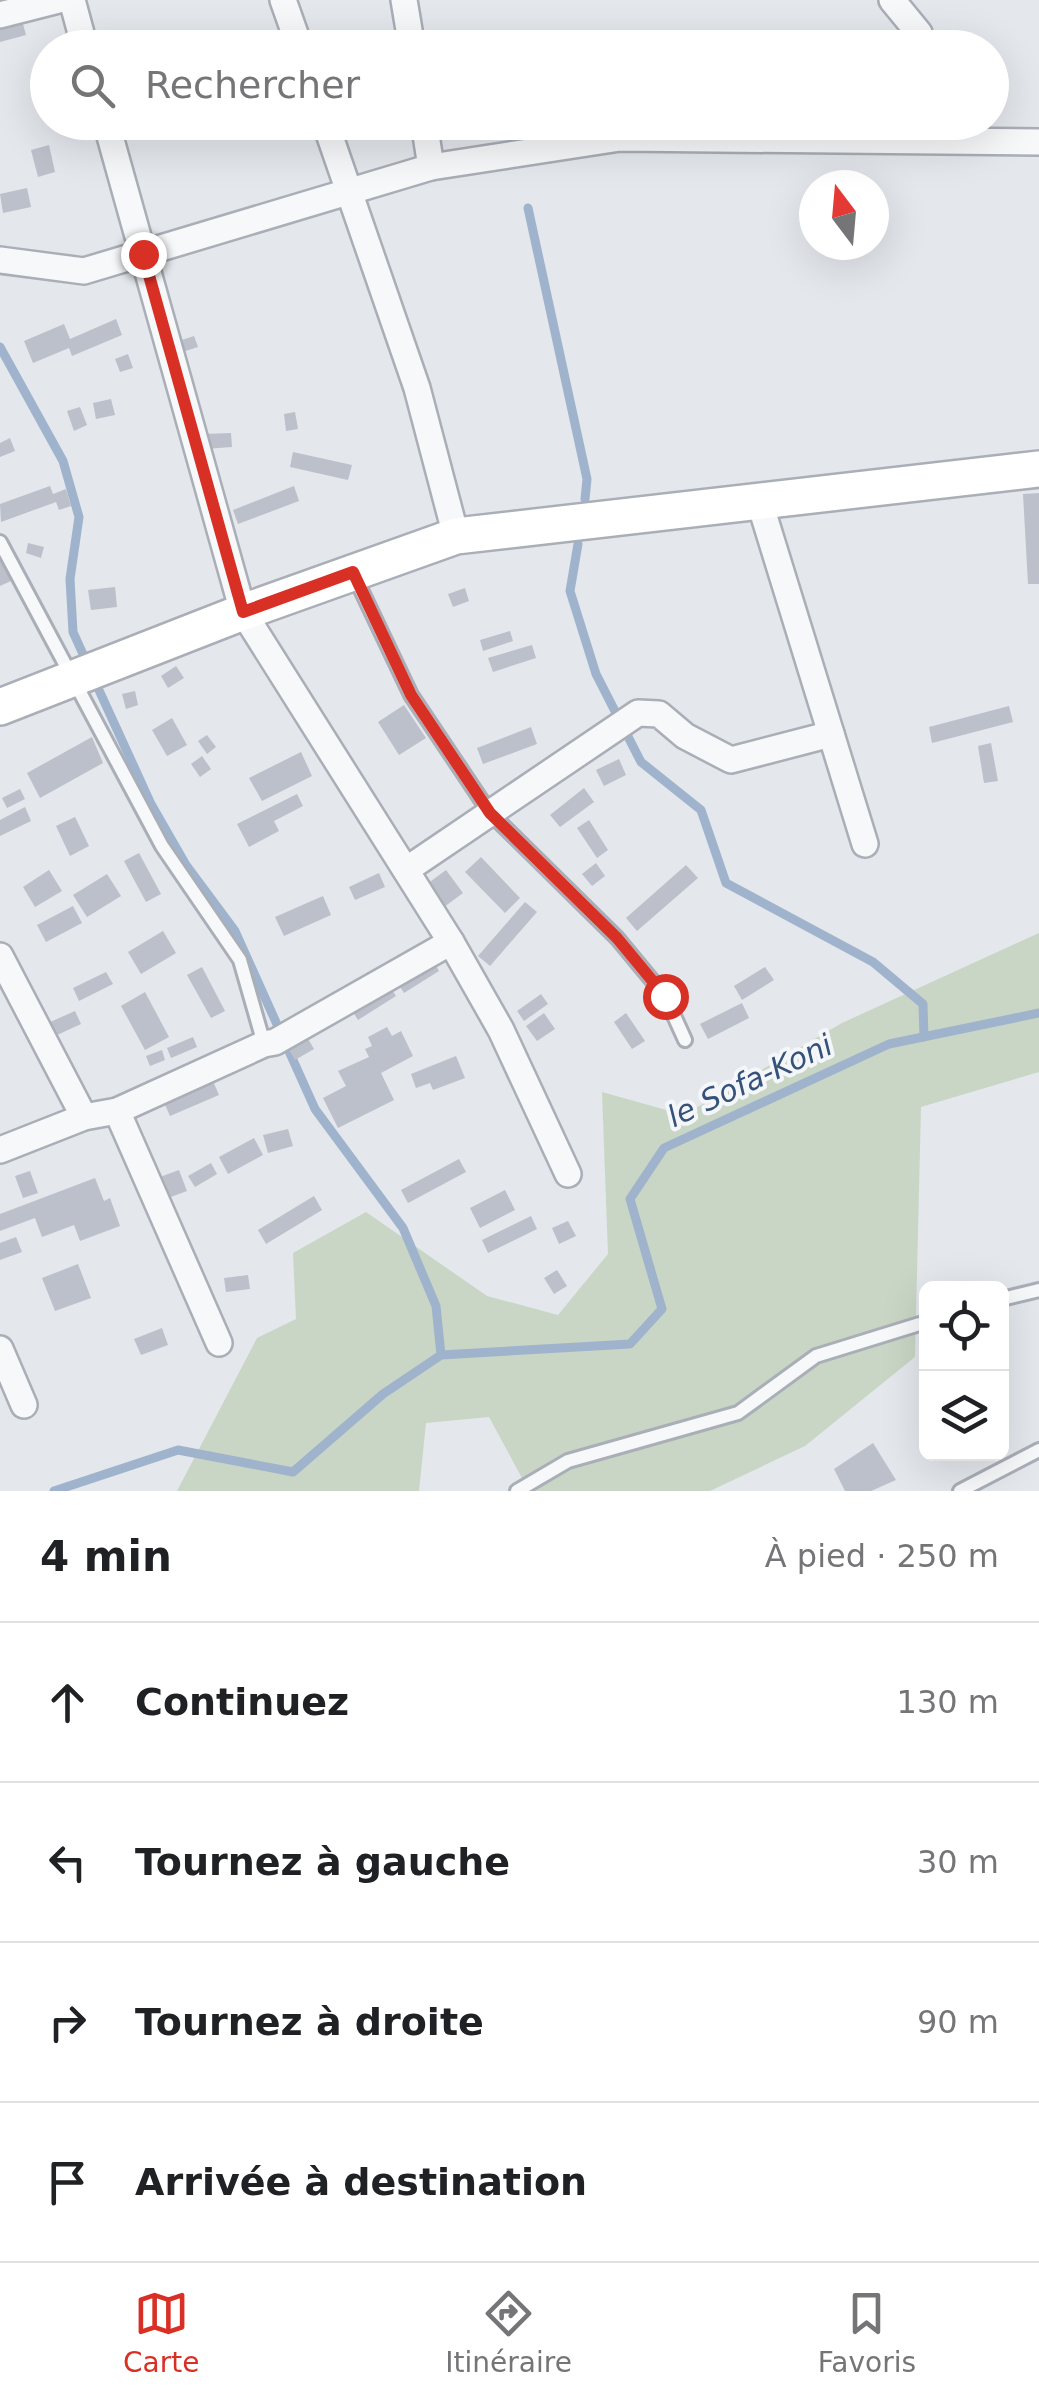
<!DOCTYPE html>
<html lang="fr">
<head>
<meta charset="utf-8">
<style>
	:root { --surface:#fff; --page:#f2f2f2; --text:#202124; --muted:#757577; --line:#e0e0e0; --accent:#d93025 }
	body { margin:0; font-family:"DejaVu Sans",sans-serif; background:var(--page); color:var(--text) }
	.controls { position:absolute; right:30px; bottom:30px; display:grid; overflow:hidden; border-radius:15px; box-shadow:0 10px 40px #0002 }
	.controls button { width:90px; height:90px; display:grid; place-items:center; padding:0; border:0; border-bottom:2px solid var(--line); background:var(--surface); color:var(--text); font:50px sans-serif }
	.compass { position:absolute; left:799px; top:170px; width:90px; height:90px; border-radius:50%; background:var(--surface); box-shadow:0 10px 40px #0002; rotate:344deg }
	.stop { position:absolute; width:30px; height:30px; margin:-22px; border:8px solid #d93025; border-radius:50%; background:#fff }
	.stop.end { background:#d93025; border-color:#fff; box-shadow:0 2px 10px #0008 }
	.list { margin:0; padding:0; list-style:none }
	h2 { display:flex; justify-content:space-between; align-items:center; height:130px; margin:0; padding:0 40px; font-size:42px }
	h2 small { font-size:32px; font-weight:400; color:var(--muted) }
	.list li { display:grid; grid-template-columns:65px 1fr auto; gap:30px; align-items:center; box-sizing:border-box; height:160px; padding:0 40px; border-top:2px solid var(--line) }
	.list b { display:block; font-size:38px; white-space:nowrap }
	.list em { font-size:32px; font-style:normal; color:var(--muted) }
	.icon { flex:none; width:55px; height:55px; fill:none; stroke:currentColor; stroke-width:2; stroke-linecap:round; stroke-linejoin:round }
	.map { position:relative; flex:none; width:1039px; height:1491px; overflow:hidden }
	.search { position:absolute; background:var(--surface); box-shadow:0 10px 40px #0002; left:30px; right:30px; top:30px; height:110px; display:flex; align-items:center; gap:25px; box-sizing:border-box; padding:0 35px; border-radius:55px; color:var(--muted); font-size:38px }
	.sheet { height:770px; background:var(--surface) }
	nav { display:flex; justify-content:space-around; align-items:center; box-sizing:border-box; height:140px; border-top:2px solid var(--line); background:var(--surface); font-size:28px; color:var(--muted) }
	nav a { display:grid; justify-items:center; gap:5px }
	nav .on { color:var(--accent) }
	.map>svg:first-child { display:block }
	.green { fill:#c9d6c5 }
	.lines { fill:none; stroke-linecap:round; stroke-linejoin:round }
	.stream { stroke:#9fb4cc; stroke-width:9 }
	.building { fill:#bbc0ca }
	.lane-casing { stroke:#a9aeb7; stroke-width:18 }
	.street-casing { stroke:#a9aeb7; stroke-width:30 }
	.secondary-casing { stroke:#a9aeb7; stroke-width:40 }
	.lane { stroke:#f7f8fa; stroke-width:12 }
	.street { stroke:#f7f8fa; stroke-width:25 }
	.secondary { stroke:#fff; stroke-width:35 }
	.route { stroke:#d93025; stroke-width:12 }
	.labels { text-anchor:middle; stroke-width:8; stroke-linejoin:round; paint-order:stroke }
	.water-label { font-size:30px; font-style:italic; fill:#34527a; stroke:#f4f6f9 }
</style>
</head>
<body>
<div class="map">
<svg width="1039" height="1491" viewBox="0 0 1039 1491">
	<rect width="100%" height="100%" fill="#e4e7ec"/>
	<!-- green -->
	<path class="green" d="M 1039,933 L 1039,1072 L 921,1107 L 915,1357 L 805,1446 L 710,1491 L 529,1491 L 489,1417 L 426,1423 L 419,1491 L 177,1491 L 257,1338 L 296,1319 L 293,1253 L 366,1212 L 487,1296 L 558,1315 L 608,1254 L 602,1092 L 684,1115 L 842,1023 Z"/>
	<g class="lines">
		<!-- stream -->
		<g class="stream">
			<path d="M 528,208 L 587,479 L 585,499"/>
			<path d="M 0,347 L 63,461 L 79,517 L 70,579 L 73,632 L 87,663"/>
			<path d="M 578,544 L 570,591 L 596,674 L 641,762 L 701,810 L 726,883 L 873,962 L 923,1004 L 924,1037"/>
			<path d="M 93,677 L 151,804 L 186,865 L 235,931 L 315,1109 L 403,1228 L 436,1306 L 441,1355"/>
			<path d="M 54,1491 L 178,1450 L 293,1472 L 383,1394 L 441,1355 L 630,1344 L 662,1309 L 630,1199 L 664,1148 L 889,1044 L 1039,1013"/>
		</g>
	</g>
	<!-- building -->
	<g class="building">
		<path d="M 22,20 L 26,35 L 0,42 L 0,26 Z"/>
		<path d="M 48,66 L 48,102 L 47,102 L 36,70 Z"/>
		<path d="M 49,145 L 55,172 L 38,177 L 31,150 Z"/>
		<path d="M 27,188 L 31,207 L 3,213 L 0,194 Z"/>
		<path d="M 116,319 L 122,335 L 72,356 L 69,348 L 33,363 L 24,341 L 64,324 L 70,339 Z"/>
		<path d="M 194,336 L 198,347 L 173,355 L 170,344 Z"/>
		<path d="M 128,354 L 133,368 L 120,372 L 115,359 Z"/>
		<path d="M 111,399 L 115,415 L 96,419 L 93,403 Z"/>
		<path d="M 80,407 L 87,425 L 74,431 L 67,411 Z"/>
		<path d="M 295,412 L 298,429 L 286,431 L 284,414 Z"/>
		<path d="M 231,433 L 232,447 L 205,449 L 204,434 Z"/>
		<path d="M 10,438 L 15,451 L 0,457 L 0,443 Z"/>
		<path d="M 293,452 L 352,465 L 348,480 L 290,467 Z"/>
		<path d="M 50,486 L 53,494 L 66,489 L 71,506 L 59,510 L 56,502 L 1,522 L 0,504 Z"/>
		<path d="M 294,486 L 299,501 L 238,524 L 233,510 Z"/>
		<path d="M 1039,493 L 1039,584 L 1028,584 L 1023,494 Z"/>
		<path d="M 28,543 L 44,547 L 41,558 L 26,553 Z"/>
		<path d="M 4,559 L 13,580 L 0,586 L 0,560 Z"/>
		<path d="M 115,587 L 117,607 L 91,610 L 88,590 Z"/>
		<path d="M 465,588 L 469,601 L 453,607 L 448,594 Z"/>
		<path d="M 510,631 L 513,641 L 483,651 L 480,640 Z"/>
		<path d="M 532,645 L 536,658 L 493,672 L 488,658 Z"/>
		<path d="M 176,666 L 184,678 L 168,688 L 161,676 Z"/>
		<path d="M 135,691 L 138,705 L 126,709 L 122,694 Z"/>
		<path d="M 404,705 L 426,738 L 399,755 L 378,722 Z"/>
		<path d="M 1009,706 L 1013,722 L 932,743 L 929,727 Z"/>
		<path d="M 172,718 L 187,745 L 167,756 L 152,730 Z"/>
		<path d="M 531,727 L 537,744 L 483,764 L 477,748 Z"/>
		<path d="M 207,735 L 216,747 L 207,754 L 198,741 Z"/>
		<path d="M 92,737 L 103,763 L 40,798 L 27,773 Z"/>
		<path d="M 991,743 L 998,781 L 984,783 L 978,746 Z"/>
		<path d="M 301,752 L 312,776 L 262,801 L 249,778 Z"/>
		<path d="M 202,756 L 211,769 L 200,777 L 191,764 Z"/>
		<path d="M 619,759 L 626,775 L 604,786 L 596,770 Z"/>
		<path d="M 584,788 L 594,802 L 560,827 L 550,815 Z"/>
		<path d="M 20,789 L 25,799 L 7,808 L 2,798 Z"/>
		<path d="M 297,794 L 303,806 L 274,821 L 279,831 L 249,847 L 237,824 Z"/>
		<path d="M 25,807 L 31,821 L 0,836 L 0,820 Z"/>
		<path d="M 75,817 L 89,846 L 70,856 L 56,826 Z"/>
		<path d="M 589,820 L 608,850 L 597,858 L 577,828 Z"/>
		<path d="M 139,853 L 161,894 L 146,902 L 124,861 Z"/>
		<path d="M 481,857 L 520,898 L 505,913 L 465,872 Z"/>
		<path d="M 596,863 L 605,876 L 592,886 L 582,874 Z"/>
		<path d="M 686,865 L 698,878 L 637,931 L 626,918 Z"/>
		<path d="M 49,870 L 62,891 L 35,907 L 23,887 Z"/>
		<path d="M 446,870 L 463,893 L 436,913 L 419,890 Z"/>
		<path d="M 379,873 L 385,887 L 355,900 L 349,887 Z"/>
		<path d="M 107,874 L 121,896 L 87,917 L 73,895 Z"/>
		<path d="M 323,896 L 331,915 L 284,936 L 275,917 Z"/>
		<path d="M 525,902 L 537,912 L 490,966 L 478,956 Z"/>
		<path d="M 73,906 L 82,923 L 46,942 L 37,925 Z"/>
		<path d="M 163,931 L 176,953 L 141,974 L 128,952 Z"/>
		<path d="M 431,957 L 439,971 L 404,993 L 395,979 Z"/>
		<path d="M 202,967 L 225,1011 L 211,1018 L 187,975 Z"/>
		<path d="M 765,967 L 774,980 L 742,1000 L 734,986 Z"/>
		<path d="M 106,972 L 113,984 L 79,1001 L 73,988 Z"/>
		<path d="M 387,982 L 396,996 L 358,1020 L 349,1006 Z"/>
		<path d="M 145,992 L 169,1037 L 145,1050 L 121,1006 Z"/>
		<path d="M 541,994 L 548,1004 L 524,1021 L 517,1011 Z"/>
		<path d="M 742,1003 L 749,1018 L 708,1039 L 700,1024 Z"/>
		<path d="M 75,1011 L 81,1024 L 55,1036 L 48,1023 Z"/>
		<path d="M 544,1013 L 555,1029 L 537,1041 L 526,1026 Z"/>
		<path d="M 626,1013 L 645,1041 L 632,1049 L 614,1022 Z"/>
		<path d="M 387,1027 L 392,1036 L 401,1031 L 413,1056 L 381,1073 L 394,1100 L 338,1128 L 323,1098 L 346,1086 L 338,1071 L 369,1057 L 365,1049 L 372,1046 L 368,1037 Z"/>
		<path d="M 193,1037 L 197,1047 L 171,1058 L 167,1048 Z"/>
		<path d="M 307,1037 L 314,1049 L 295,1060 L 288,1048 Z"/>
		<path d="M 162,1050 L 165,1060 L 150,1066 L 146,1056 Z"/>
		<path d="M 456,1056 L 465,1078 L 433,1090 L 430,1083 L 416,1088 L 411,1074 Z"/>
		<path d="M 209,1072 L 219,1095 L 170,1116 L 160,1093 Z"/>
		<path d="M 288,1129 L 293,1146 L 268,1153 L 263,1135 Z"/>
		<path d="M 254,1138 L 263,1155 L 228,1174 L 219,1157 Z"/>
		<path d="M 459,1159 L 466,1172 L 408,1203 L 401,1190 Z"/>
		<path d="M 211,1163 L 217,1174 L 195,1187 L 188,1176 Z"/>
		<path d="M 179,1170 L 187,1191 L 168,1198 L 160,1177 Z"/>
		<path d="M 30,1171 L 38,1193 L 23,1198 L 15,1176 Z"/>
		<path d="M 95,1178 L 104,1201 L 110,1198 L 120,1226 L 80,1241 L 74,1225 L 42,1237 L 35,1218 L 0,1231 L 0,1214 Z"/>
		<path d="M 505,1190 L 515,1210 L 480,1228 L 470,1208 Z"/>
		<path d="M 314,1196 L 322,1210 L 266,1244 L 258,1230 Z"/>
		<path d="M 531,1216 L 537,1229 L 488,1253 L 482,1240 Z"/>
		<path d="M 568,1221 L 576,1236 L 559,1244 L 552,1228 Z"/>
		<path d="M 16,1237 L 22,1252 L 0,1260 L 0,1243 Z"/>
		<path d="M 78,1264 L 91,1298 L 55,1311 L 42,1278 Z"/>
		<path d="M 557,1270 L 567,1286 L 554,1294 L 544,1278 Z"/>
		<path d="M 248,1275 L 250,1289 L 226,1292 L 224,1278 Z"/>
		<path d="M 162,1328 L 168,1345 L 141,1355 L 134,1339 Z"/>
		<path d="M 873,1443 L 896,1480 L 871,1491 L 845,1491 L 834,1469 Z"/>
	</g>
	<g class="lines">
		<defs>
			<g id="lane">
				<path d="M 0,542 L 162,846 L 240,960 L 264,1044"/>
				<path d="M 354,575 L 411,695 L 490,813 L 617,938 L 665,996 L 685,1040"/>
				<path d="M 1002,1299 L 1039,1290"/>
				<path d="M 517,1491 L 568,1461 L 738,1413 L 816,1356 L 926,1322"/>
				<path d="M 960,1491 L 1039,1450"/>
			</g>
			<g id="street">
				<path d="M 72,0 L 85,48"/>
				<path d="M 283,0 L 300,48"/>
				<path d="M 404,0 L 412,48"/>
				<path d="M 892,0 L 919,33 L 922,48"/>
				<path d="M 0,15 L 59,0"/>
				<path d="M 106,122 L 243,612 L 451,942 L 501,1030 L 568,1174"/>
				<path d="M 325,122 L 417,388 L 456,536"/>
				<path d="M 424,122 L 431,167"/>
				<path d="M 0,260 L 84,271 L 431,167 L 620,138 L 1039,142"/>
				<path d="M 759,500 L 865,844"/>
				<path d="M 406,870 L 638,713 L 659,714 L 685,736 L 731,760 L 831,734"/>
				<path d="M 0,956 L 84,1117"/>
				<path d="M 117,1111 L 219,1343"/>
				<path d="M 0,1150 L 84,1117 L 117,1111 L 264,1044 L 275,1042 L 451,942"/>
				<path d="M 0,1349 L 24,1405"/>
			</g>
			<path id="secondary" d="M 0,707 L 243,612 L 456,536 L 1039,469"/>
		</defs>
		<!-- lane casing -->
		<use href="#lane" class="lane-casing"/>
		<!-- street casing -->
		<use href="#street" class="street-casing"/>
		<!-- secondary casing -->
		<use href="#secondary" class="secondary-casing"/>
		<!-- lane -->
		<use href="#lane" class="lane"/>
		<!-- street -->
		<use href="#street" class="street"/>
		<!-- secondary -->
		<use href="#secondary" class="secondary"/>
	</g>
	<g class="lines">
		<!-- route -->
		<path class="route" d="M 143,254 L 243,612 L 353,572 L 411,695 L 490,813 L 617,938 L 665,996"/>
	</g>
	<g class="labels">
		<!-- water labels -->
		<g class="water-label">
			<text transform="translate(750 1081) rotate(-25)" y="10">le Sofa-Koni</text>
		</g>
	</g>
</svg>
<div class="controls">
<button><svg class="icon" aria-label="locate" viewBox="0 0 24 24"><circle cx="12" cy="12" r="6"/><path d="M12 2v4M12 18v4M2 12h4M18 12h4"/></svg></button>
<button><svg class="icon" aria-label="layers" viewBox="0 0 24 24"><path d="M12 4l9 5-9 5-9-5zM3 14l9 5 9-5"/></svg></button>
</div>
<svg class="compass" viewBox="-18 -18 36 36"><path d="M0-13l5 13h-10z" fill="#e53935"/><path d="M0 13l5-13h-10z" fill="#757577"/></svg>
<div class="stop" style="left:665px;top:996px"></div>
<div class="stop end" style="left:143px;top:254px"></div>
<div class="search"><svg class="icon" aria-label="search" viewBox="0 0 24 24"><circle cx="10" cy="10" r="6"/><path d="M15 15l6 6"/></svg>Rechercher</div>
</div>
<section class="sheet">
<h2>4 min<small>À pied · 250 m</small></h2>
<ul class="list">
<li><svg class="icon" aria-label="ahead" viewBox="0 0 24 24"><path d="M12 20V5M6 11l6-6 6 6"/></svg><div><b>Continuez</b></div><em>130 m</em></li>
<li><svg class="icon" aria-label="left" viewBox="0 0 24 24"><path d="M17 20v-9H6M10 6l-5 5 5 5"/></svg><div><b>Tournez à gauche</b></div><em>30 m</em></li>
<li><svg class="icon" aria-label="right" viewBox="0 0 24 24"><path d="M7 20v-9h11M14 6l5 5-5 5"/></svg><div><b>Tournez à droite</b></div><em>90 m</em></li>
<li><svg class="icon" aria-label="arrive" viewBox="0 0 24 24"><path d="M6 21V4h12l-3 4 3 4H6"/></svg><div><b>Arrivée à destination</b></div></li>
</ul>
</section>
<nav>
<a class="on"><svg class="icon" aria-label="map" viewBox="0 0 24 24"><path d="M3 6l6-2 6 2 6-2v14l-6 2-6-2-6 2zM9 4v14M15 6v14"/></svg>Carte</a>
<a><svg class="icon" aria-label="directions" viewBox="0 0 24 24"><path d="M12 3l9 9-9 9-9-9zM9 14v-3h6M13 9l2 2-2 2"/></svg>Itinéraire</a>
<a><svg class="icon" aria-label="saved" viewBox="0 0 24 24"><path d="M7 4h10v16l-5-4-5 4z"/></svg>Favoris</a>
</nav>
</body>
</html>
